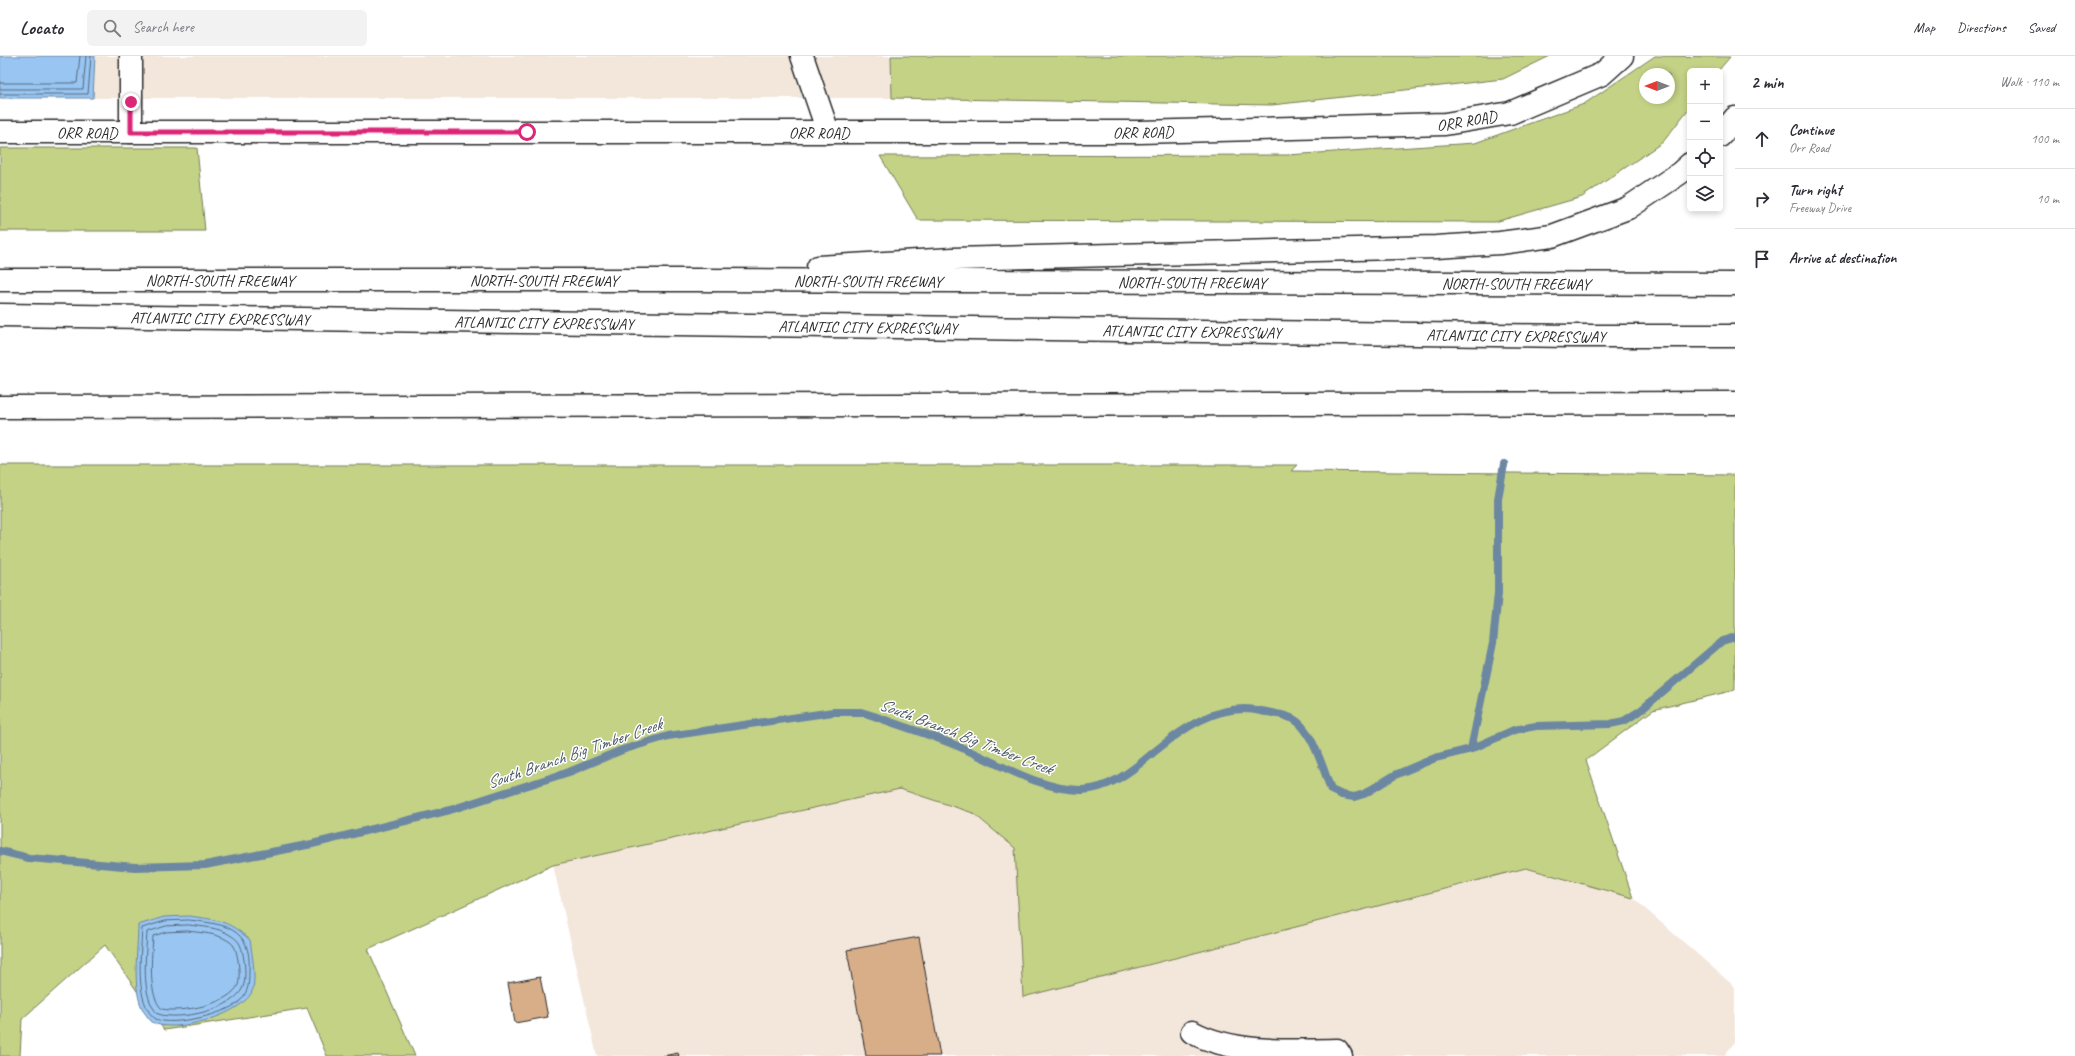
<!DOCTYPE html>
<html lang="en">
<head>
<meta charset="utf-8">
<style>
	:root { --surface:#fff; --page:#f2f2f3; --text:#2b2b33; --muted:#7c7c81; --line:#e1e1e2 }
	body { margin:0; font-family:Caveat,sans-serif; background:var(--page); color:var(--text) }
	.controls { position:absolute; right:12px; top:12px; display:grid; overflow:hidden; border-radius:6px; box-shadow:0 2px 6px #0003 }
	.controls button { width:36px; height:36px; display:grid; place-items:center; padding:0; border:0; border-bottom:1px solid var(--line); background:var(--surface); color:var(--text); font:20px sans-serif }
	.compass { position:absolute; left:1639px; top:12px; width:36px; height:36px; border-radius:50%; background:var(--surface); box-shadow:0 2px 6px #0003; rotate:270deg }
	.stop { position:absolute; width:12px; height:12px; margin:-9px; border:3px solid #db2777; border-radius:50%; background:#fff }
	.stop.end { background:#db2777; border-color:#fff; box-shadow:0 1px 4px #0008 }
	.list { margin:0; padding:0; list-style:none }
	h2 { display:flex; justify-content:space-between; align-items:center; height:52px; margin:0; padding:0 16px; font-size:17px }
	h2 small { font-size:13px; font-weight:400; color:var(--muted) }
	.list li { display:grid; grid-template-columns:26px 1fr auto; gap:12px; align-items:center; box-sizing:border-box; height:60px; padding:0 16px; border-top:1px solid var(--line) }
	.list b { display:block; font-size:15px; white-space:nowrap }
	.list p { margin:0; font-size:13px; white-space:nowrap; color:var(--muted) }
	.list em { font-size:13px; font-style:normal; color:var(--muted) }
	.icon { flex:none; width:22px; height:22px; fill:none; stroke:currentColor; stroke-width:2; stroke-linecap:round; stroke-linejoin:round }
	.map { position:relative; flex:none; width:1735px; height:1000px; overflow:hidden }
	header { display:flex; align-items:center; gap:24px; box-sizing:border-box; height:56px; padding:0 20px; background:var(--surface); border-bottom:1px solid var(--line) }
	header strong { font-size:19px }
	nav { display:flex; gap:22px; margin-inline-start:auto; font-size:14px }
	.search { width:280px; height:36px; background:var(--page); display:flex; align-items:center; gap:10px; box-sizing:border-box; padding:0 14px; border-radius:6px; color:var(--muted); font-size:15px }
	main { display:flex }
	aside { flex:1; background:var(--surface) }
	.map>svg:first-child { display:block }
	.built { fill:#f3e7dc }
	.green { fill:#c4d286; stroke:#787e58; fill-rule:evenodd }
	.water { fill:#98c5f2; stroke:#6c87a2 }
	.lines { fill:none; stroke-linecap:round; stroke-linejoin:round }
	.shore { stroke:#57697b; stroke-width:1 }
	.stream { stroke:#6c87a2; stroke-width:8 }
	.building { fill:#d8ae89; stroke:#2b2b2b }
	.minor-casing { stroke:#2b2b2b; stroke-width:25 }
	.highway-casing { stroke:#2b2b2b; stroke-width:25 }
	.minor { stroke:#fff; stroke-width:22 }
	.highway { stroke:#fff; stroke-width:22 }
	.route { stroke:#db2777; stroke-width:5 }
	.labels { text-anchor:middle; stroke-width:3; stroke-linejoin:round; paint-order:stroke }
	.street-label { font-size:16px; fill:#2b2b2b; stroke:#fff }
	.water-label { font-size:17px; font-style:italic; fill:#4c5967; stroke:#fff }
</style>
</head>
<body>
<header>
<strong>Locato</strong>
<div class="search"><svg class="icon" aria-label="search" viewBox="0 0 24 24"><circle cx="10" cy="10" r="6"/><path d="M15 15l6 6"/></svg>Search here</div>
<nav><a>Map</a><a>Directions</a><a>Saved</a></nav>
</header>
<main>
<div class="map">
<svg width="1735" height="1000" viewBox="0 0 1735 1000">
	<rect width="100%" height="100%" fill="#fff"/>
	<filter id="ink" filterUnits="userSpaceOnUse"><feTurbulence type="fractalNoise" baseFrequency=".025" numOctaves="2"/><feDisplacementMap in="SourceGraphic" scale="8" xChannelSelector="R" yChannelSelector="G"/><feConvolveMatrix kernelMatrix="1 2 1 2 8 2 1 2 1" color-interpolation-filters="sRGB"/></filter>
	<g filter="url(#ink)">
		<!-- built -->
		<g class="built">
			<path d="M 95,0 L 891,0 L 892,42 L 93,42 Z"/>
			<path d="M 900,733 L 973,757 L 1015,792 L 1023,941 L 1526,812 L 1633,842 L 1735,931 L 1735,986 L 1724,1000 L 597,1000 L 553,809 Z"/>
		</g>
		<!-- green -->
		<g class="green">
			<path d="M 891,0 L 1550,0 L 1503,23 L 1272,49 L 892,42 Z"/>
			<path d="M 1655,0 L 1730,1 L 1718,15 L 1690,15 L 1690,51 L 1663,86 L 1582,141 L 1495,166 L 918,164 L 880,100 L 1287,99 L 1475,87 L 1584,48 ZM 1645,18 L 1669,18 L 1669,42 L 1645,42 Z"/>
			<path d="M 0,92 L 197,92 L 205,175 L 0,175 Z"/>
			<path d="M 0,409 L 1297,409 L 1291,415 L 1735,419 L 1735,634 L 1653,654 L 1586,704 L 1633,842 L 1526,812 L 1023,941 L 1015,792 L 973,757 L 900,733 L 553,809 L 368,893 L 415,1000 L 327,1000 L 307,952 L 164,974 L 105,889 L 22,963 L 20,1000 L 0,1000 Z"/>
		</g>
		<!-- water -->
		<g class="water">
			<path d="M 0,0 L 95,0 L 93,42 L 0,42 Z"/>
			<path d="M 189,860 C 218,864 228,864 250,884 C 252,899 256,918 253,933 C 246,959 171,979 152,966 C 150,964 146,959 144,956 C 131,934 138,894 138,869 L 164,861 Z"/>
		</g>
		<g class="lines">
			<!-- shore -->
			<g class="shore">
				<path d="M 0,27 L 77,27 L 80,0"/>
				<path d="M 0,33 L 83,33 L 86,0"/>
				<path d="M 0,38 L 88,38 L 91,0"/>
				<path d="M 189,864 C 223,868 252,871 249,914 C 249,927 249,935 240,945 C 227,958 172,971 156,963 C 153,961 149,957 148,954 C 136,933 141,896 142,872 L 165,865 Z"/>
				<path d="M 189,869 C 203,871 218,871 230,879 C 241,885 242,892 244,904 C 245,911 246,924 243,931 C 234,954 179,965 158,958 C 140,941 146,899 147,876 L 166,870 Z"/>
				<path d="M 188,875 C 201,877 216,877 227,884 C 236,889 236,895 238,904 C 239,911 240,923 238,929 C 229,949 180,957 162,953 C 147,939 152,899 153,880 L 166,876 Z"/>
			</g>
			<!-- stream -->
			<g class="stream">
				<path d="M 1471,693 L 1493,587 L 1498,537 L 1498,443 L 1504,408"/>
				<path d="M 0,795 L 29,802 L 135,811 L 205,809 L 312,788 L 450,754 L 569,716 L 622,694 L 668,680 L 833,656 L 861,656 L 874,660 C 903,671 932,679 960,691 C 996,706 1042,735 1082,734 C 1108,733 1129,717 1148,701 C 1179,675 1218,645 1261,655 C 1271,657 1282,658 1291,662 C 1311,669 1324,715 1331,734 L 1342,739 L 1354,741 L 1364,738 L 1395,719 L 1435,702 L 1471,693 L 1514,674 L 1536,670 L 1610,668 L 1624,665 L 1640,655 L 1722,585 L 1735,581"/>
			</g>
		</g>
		<!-- building -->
		<g class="building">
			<path d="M 919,881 L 940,1000 L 866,1000 L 847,894 Z"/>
			<path d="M 540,921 L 548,961 L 515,967 L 508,927 Z"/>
			<path d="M 678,997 L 679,1000 L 663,1000 Z"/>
		</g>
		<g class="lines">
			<defs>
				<g id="minor">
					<path d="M 131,0 L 131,76"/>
					<path d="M 802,0 L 828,76"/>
					<path id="s1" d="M 0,76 L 1139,76 L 1445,68 L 1510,57 L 1602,18 L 1622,0"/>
					<path d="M 1192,976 C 1232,998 1292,995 1337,994 L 1341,1000"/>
				</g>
				<g id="highway">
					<path d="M 1720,80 L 1735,62"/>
					<path d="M 818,211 L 952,203 L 1436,191 L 1500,187 L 1552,180 L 1628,152 L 1680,117 L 1690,108"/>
					<path id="s2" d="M 0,224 L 697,224 L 1735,228"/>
					<path id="s3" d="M 0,259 L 1571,280 L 1735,280"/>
					<path d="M 0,351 L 1735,347"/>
				</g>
			</defs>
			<!-- minor casing -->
			<use href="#minor" class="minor-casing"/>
			<!-- highway casing -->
			<use href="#highway" class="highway-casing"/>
			<!-- minor -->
			<use href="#minor" class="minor"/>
			<!-- highway -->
			<use href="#highway" class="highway"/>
		</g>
	</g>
	<g class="lines" filter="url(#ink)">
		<!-- route -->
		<path class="route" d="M 131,46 L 131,76 L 527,76"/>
	</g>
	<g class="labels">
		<!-- street labels -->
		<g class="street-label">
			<text dy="6" stroke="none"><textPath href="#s1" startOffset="1467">ORR ROAD</textPath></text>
			<text dy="6" stroke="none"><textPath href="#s1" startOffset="87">ORR ROAD</textPath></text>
			<text dy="6" stroke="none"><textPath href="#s1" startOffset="819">ORR ROAD</textPath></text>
			<text dy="6" stroke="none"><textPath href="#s1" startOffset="1143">ORR ROAD</textPath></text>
			<text dy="6" stroke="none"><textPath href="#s2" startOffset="220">NORTH-SOUTH FREEWAY</textPath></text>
			<text dy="6" stroke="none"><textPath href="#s2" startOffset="544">NORTH-SOUTH FREEWAY</textPath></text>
			<text dy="6" stroke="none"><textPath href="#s2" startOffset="868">NORTH-SOUTH FREEWAY</textPath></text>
			<text dy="6" stroke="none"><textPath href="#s2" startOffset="1192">NORTH-SOUTH FREEWAY</textPath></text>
			<text dy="6" stroke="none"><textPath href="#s2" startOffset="1516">NORTH-SOUTH FREEWAY</textPath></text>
			<text dy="6" stroke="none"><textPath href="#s3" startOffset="220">ATLANTIC CITY EXPRESSWAY</textPath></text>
			<text dy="6" stroke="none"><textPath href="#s3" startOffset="544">ATLANTIC CITY EXPRESSWAY</textPath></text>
			<text dy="6" stroke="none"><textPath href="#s3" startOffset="868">ATLANTIC CITY EXPRESSWAY</textPath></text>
			<text dy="6" stroke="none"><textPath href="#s3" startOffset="1192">ATLANTIC CITY EXPRESSWAY</textPath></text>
			<text dy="6" stroke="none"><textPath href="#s3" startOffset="1516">ATLANTIC CITY EXPRESSWAY</textPath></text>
		</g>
		<!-- water labels -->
		<g class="water-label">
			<text transform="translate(966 680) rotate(21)" y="6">South Branch Big Timber Creek</text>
			<text transform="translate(574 697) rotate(-19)" y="6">South Branch Big Timber Creek</text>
		</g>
	</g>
</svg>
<div class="controls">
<button>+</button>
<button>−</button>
<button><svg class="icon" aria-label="locate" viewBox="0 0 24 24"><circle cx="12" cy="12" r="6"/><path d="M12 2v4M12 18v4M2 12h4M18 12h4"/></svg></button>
<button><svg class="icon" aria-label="layers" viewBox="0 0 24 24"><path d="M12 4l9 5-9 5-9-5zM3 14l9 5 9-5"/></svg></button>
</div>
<svg class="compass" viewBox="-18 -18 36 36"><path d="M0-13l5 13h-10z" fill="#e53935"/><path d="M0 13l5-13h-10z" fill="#7c7c81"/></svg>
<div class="stop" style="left:527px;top:76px"></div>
<div class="stop end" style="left:131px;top:46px"></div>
</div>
<aside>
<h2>2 min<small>Walk · 110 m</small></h2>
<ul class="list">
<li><svg class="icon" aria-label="ahead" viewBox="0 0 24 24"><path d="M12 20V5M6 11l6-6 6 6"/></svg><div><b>Continue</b><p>Orr Road</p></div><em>100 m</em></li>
<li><svg class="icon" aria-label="right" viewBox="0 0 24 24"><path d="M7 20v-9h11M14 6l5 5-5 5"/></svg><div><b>Turn right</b><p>Freeway Drive</p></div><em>10 m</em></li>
<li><svg class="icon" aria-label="arrive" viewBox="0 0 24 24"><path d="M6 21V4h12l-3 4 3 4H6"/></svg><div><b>Arrive at destination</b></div></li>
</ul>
</aside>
</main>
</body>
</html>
